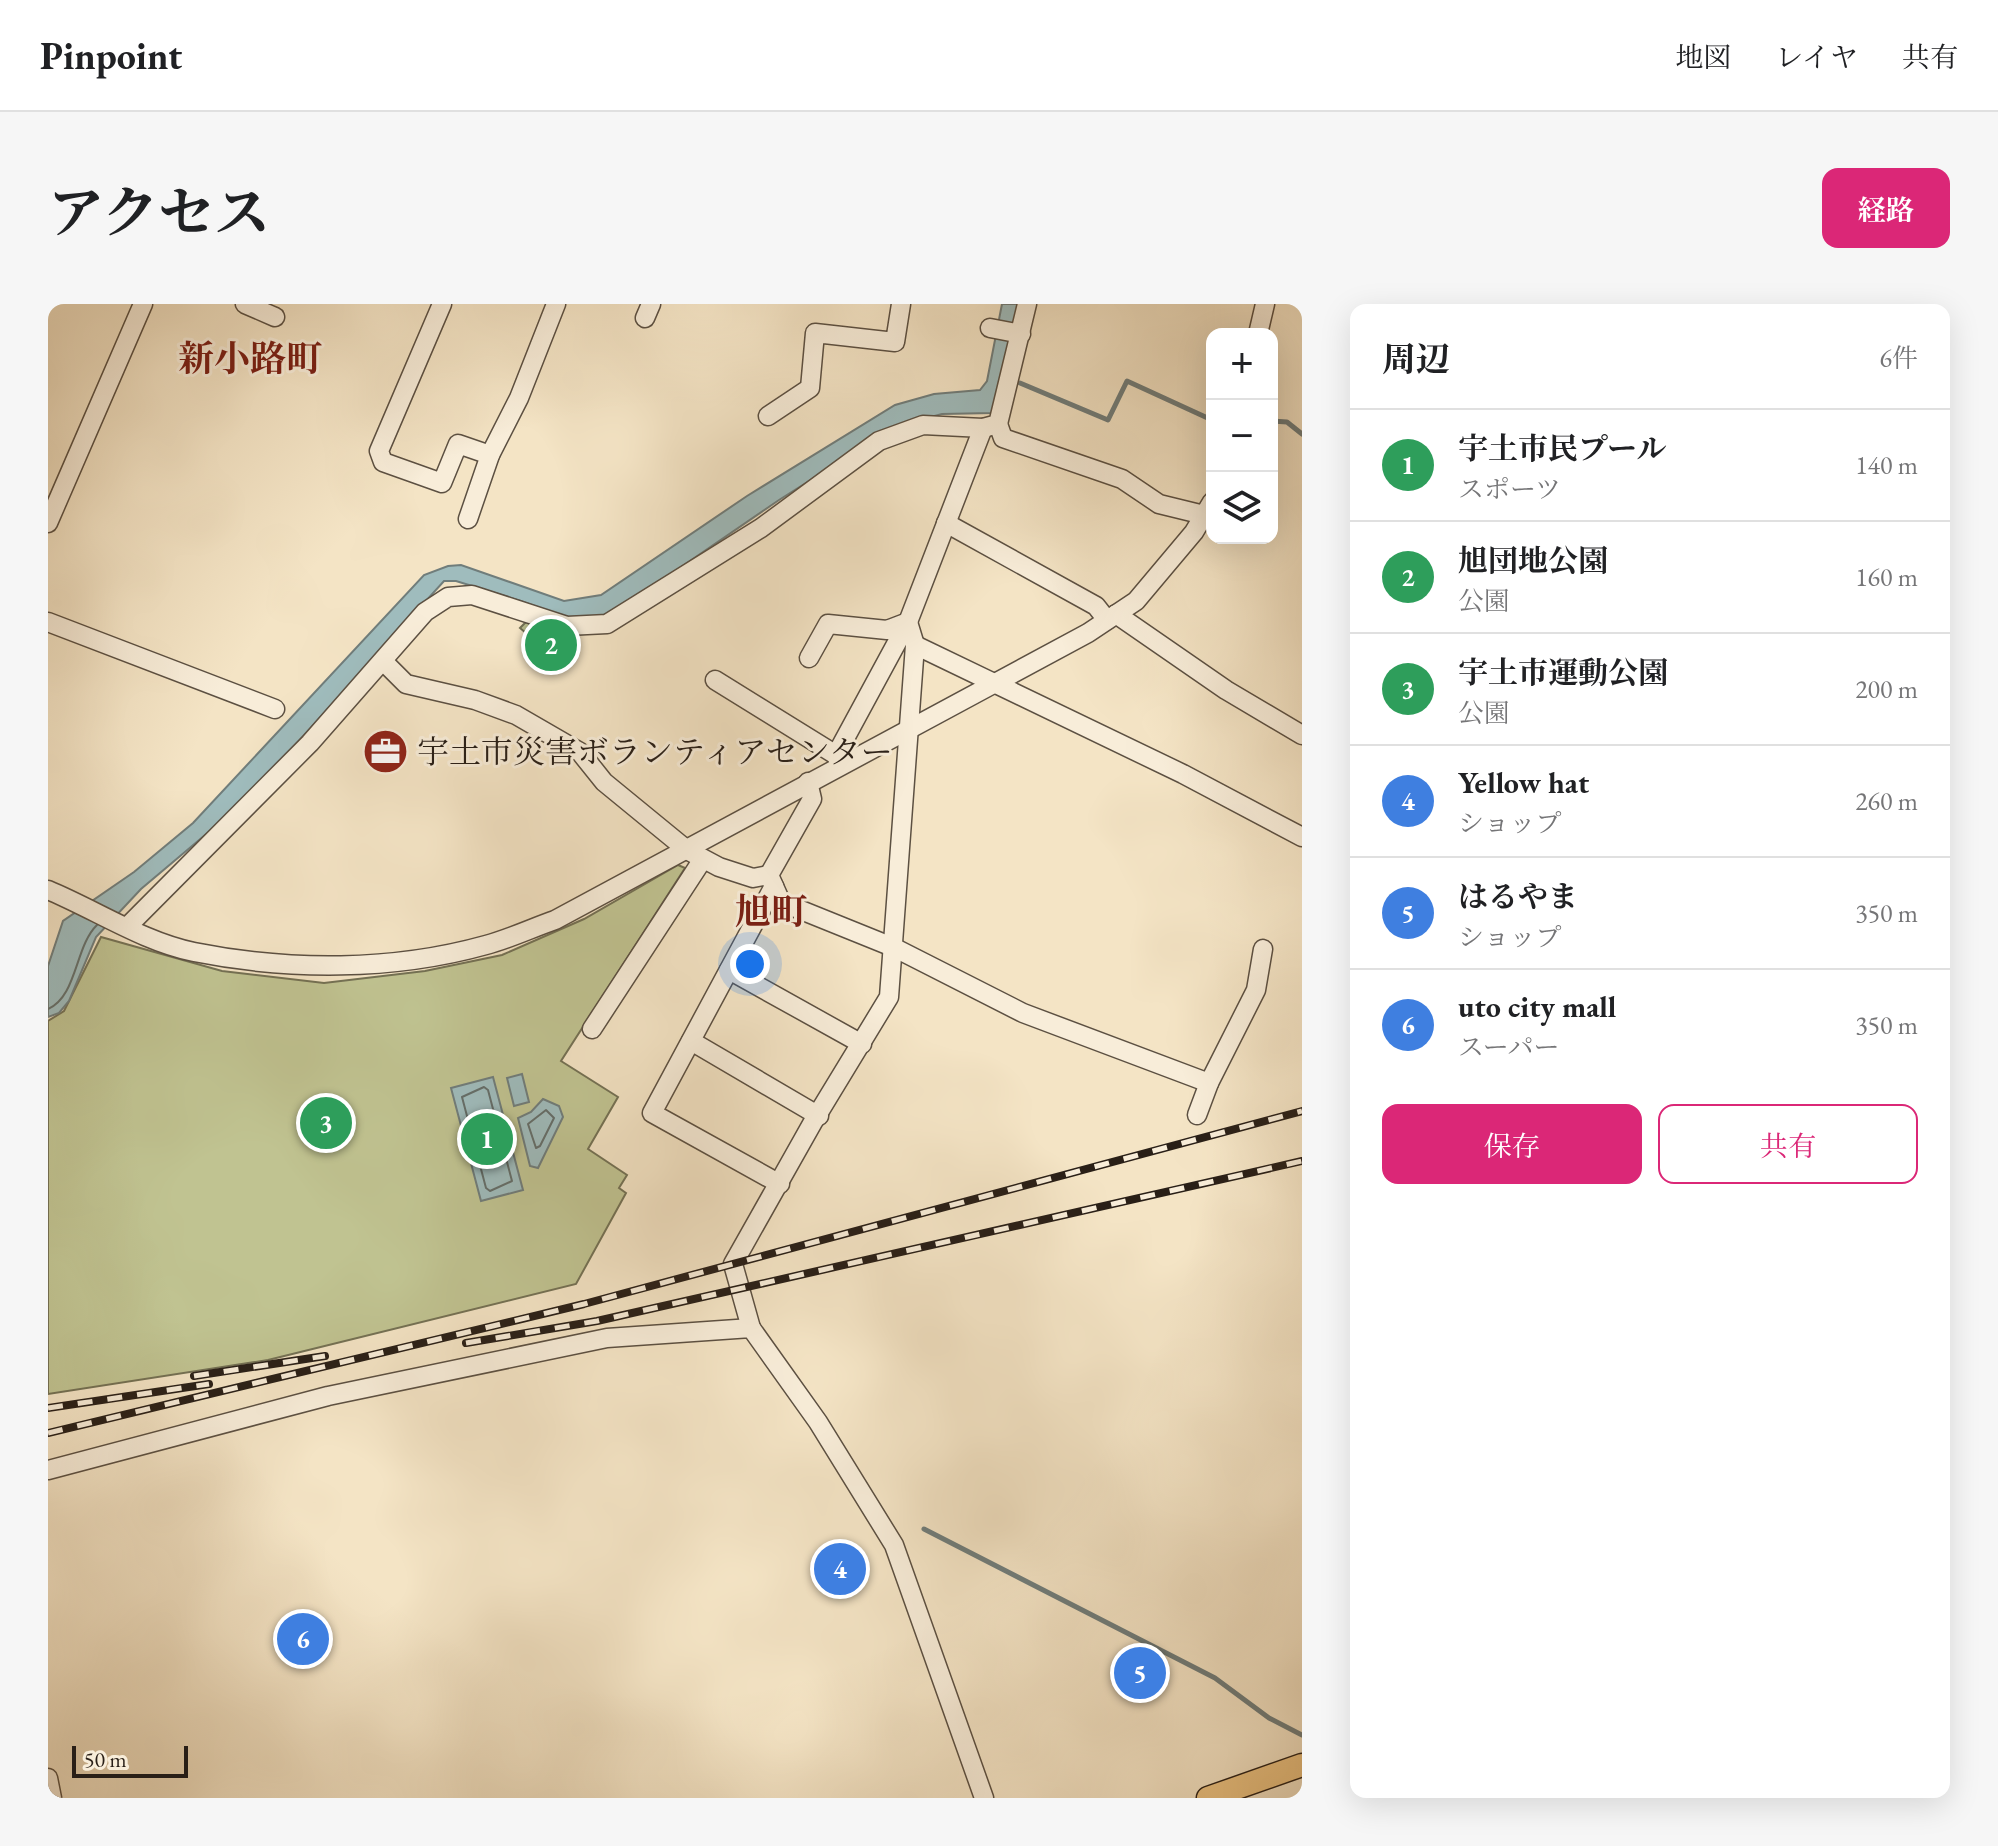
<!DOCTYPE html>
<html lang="ja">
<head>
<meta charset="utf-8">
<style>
	:root { --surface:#fff; --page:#f6f6f6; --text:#202124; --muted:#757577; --line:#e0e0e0; --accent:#db2777 }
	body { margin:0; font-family:"EB Garamond","Noto Serif JP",serif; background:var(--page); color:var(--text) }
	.controls { position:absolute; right:24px; top:24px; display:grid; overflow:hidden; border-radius:16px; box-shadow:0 8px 32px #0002 }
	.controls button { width:72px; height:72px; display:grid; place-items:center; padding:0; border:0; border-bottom:2px solid var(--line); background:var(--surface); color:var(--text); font:40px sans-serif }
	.scale { position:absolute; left:24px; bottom:20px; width:116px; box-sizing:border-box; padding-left:8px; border:4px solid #291f17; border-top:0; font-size:22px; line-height:28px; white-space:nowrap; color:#291f17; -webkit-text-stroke:6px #f8edd9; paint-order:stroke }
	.you { position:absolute; left:702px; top:660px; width:28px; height:28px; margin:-20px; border:6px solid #fff; border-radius:50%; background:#1a73e8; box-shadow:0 0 0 12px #1a73e833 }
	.badge { display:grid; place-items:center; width:52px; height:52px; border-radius:50%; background:var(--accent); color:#fff; font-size:26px; font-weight:700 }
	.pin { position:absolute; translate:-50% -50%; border:4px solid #fff; box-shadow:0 2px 8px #0006 }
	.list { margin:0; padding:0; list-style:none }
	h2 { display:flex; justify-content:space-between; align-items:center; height:104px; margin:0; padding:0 32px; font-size:34px }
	h2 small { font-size:26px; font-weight:400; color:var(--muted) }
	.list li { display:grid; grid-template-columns:52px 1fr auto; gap:24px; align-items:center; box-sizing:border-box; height:112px; padding:0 32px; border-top:2px solid var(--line) }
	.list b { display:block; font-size:30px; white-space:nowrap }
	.list p { margin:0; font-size:26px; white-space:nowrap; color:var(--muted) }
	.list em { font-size:26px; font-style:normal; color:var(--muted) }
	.actions { display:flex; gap:16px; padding:24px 32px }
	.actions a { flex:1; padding:18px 0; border:2px solid var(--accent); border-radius:16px; text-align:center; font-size:28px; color:var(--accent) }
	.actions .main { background:var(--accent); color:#fff }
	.icon { flex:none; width:44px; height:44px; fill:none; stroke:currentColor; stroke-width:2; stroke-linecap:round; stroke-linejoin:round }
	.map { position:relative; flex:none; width:1254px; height:1494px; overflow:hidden; border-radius:16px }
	header { display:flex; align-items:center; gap:48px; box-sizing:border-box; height:112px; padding:0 40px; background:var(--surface); border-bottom:2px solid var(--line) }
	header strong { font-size:38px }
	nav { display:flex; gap:44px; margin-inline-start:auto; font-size:28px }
	.intro { display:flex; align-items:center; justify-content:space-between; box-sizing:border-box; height:192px; padding:0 48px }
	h1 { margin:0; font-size:56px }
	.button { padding:20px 36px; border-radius:16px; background:var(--accent); color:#fff; font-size:28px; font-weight:700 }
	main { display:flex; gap:48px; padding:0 48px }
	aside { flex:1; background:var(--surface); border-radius:16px; box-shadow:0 8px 32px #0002 }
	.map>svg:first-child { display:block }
	.green { fill:#c0c391; stroke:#747154; stroke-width:2 }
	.water { fill:#9fbcbd; stroke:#707d7b; stroke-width:2 }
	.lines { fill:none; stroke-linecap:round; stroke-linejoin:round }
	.shore { stroke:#646e6a; stroke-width:2 }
	.stream { stroke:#707d7b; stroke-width:5 }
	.minor-casing { stroke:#5c5042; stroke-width:21 }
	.major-casing { stroke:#291f17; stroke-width:25 }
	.minor { stroke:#f8edd9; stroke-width:18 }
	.major { stroke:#eac282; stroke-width:22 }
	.rail-casing { stroke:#291f17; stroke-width:8 }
	.rail { stroke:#f8edd9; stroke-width:5; stroke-dasharray:15; stroke-linecap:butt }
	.labels { text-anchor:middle; stroke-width:6; stroke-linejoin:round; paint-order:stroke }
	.poi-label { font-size:32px; fill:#291f17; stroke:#f8edd9; text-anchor:start }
	.quarter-label { font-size:36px; font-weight:bold; fill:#7a1f14; stroke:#f8edd9 }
</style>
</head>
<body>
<header>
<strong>Pinpoint</strong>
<nav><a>地図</a><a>レイヤ</a><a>共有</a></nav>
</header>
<div class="intro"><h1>アクセス</h1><a class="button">経路</a></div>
<main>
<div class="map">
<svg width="1254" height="1494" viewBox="0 0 1254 1494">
	<rect width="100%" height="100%" fill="#f4e4c5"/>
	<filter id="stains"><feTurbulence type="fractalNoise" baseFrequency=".0025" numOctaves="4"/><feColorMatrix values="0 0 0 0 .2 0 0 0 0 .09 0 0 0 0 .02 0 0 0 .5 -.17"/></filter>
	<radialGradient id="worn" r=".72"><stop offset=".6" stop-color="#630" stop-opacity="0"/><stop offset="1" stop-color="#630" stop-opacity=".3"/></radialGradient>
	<!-- green -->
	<g class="green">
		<path d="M 485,311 L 521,331 L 505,352 L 472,324 Z"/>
		<path d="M 630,561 L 637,564 L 513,757 L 570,793 L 540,845 L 579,871 L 571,884 L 578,889 L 528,980 L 220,1056 L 0,1090 L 0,717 L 16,707 L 53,633 L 174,667 L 276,679 L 377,667 L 454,651 L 536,615 Z"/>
	</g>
	<!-- water -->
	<g class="water">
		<path d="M 954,0 L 972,0 L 944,109 L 894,110 L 864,118 L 791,158 L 731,196 L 569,307 L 538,316 L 522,315 L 473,297 L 408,277 L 396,277 L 238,451 L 163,526 L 93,585 L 48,633 L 21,697 L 11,709 L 0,713 L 0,662 L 15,617 L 86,568 L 145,519 L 376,271 L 400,262 L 413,261 L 516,297 L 553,291 L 699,192 L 847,101 L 886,90 L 932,86 L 939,77 Z"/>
		<path d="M 474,770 L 481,798 L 466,802 L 459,774 Z"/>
		<path d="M 445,773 L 475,886 L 433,897 L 403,784 Z"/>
		<path d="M 495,795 L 511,802 L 515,813 L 490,864 L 482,862 L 470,814 L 483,808 Z"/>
	</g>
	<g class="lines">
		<!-- shore -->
		<g class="shore">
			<path d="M 0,705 C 29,693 27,642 49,621"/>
			<path d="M 436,783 L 440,786 L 464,877 L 442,887 L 438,884 L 414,793 Z"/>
			<path d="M 498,806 L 506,814 L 492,842 L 488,844 L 480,820 Z"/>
		</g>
		<!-- stream -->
		<g class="stream">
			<path d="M 972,79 L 1060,116 L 1079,77 L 1164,116"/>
			<path d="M 1224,117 L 1239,118 L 1254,130"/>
			<path d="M 876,1225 L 1167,1374 L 1221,1414 L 1254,1431"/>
		</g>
		<defs>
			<g id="minor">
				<path d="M 197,0 L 227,13"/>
				<path d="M 394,0 L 331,147 L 335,158 L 394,179 L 410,140 L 442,151"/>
				<path d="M 597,14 L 603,0"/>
				<path d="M 942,24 L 973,30"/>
				<path d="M 1210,30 L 1217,0"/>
				<path d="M 720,112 L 762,84 L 767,29 L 847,38 L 853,0"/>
				<path d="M 950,120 L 955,134 L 1074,175 L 1111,200 L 1156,211"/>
				<path d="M 420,215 L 442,151 L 471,94 L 508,0"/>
				<path d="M 0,219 L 95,0"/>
				<path d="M 898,219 L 1048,302 L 1059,316"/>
				<path d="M 1068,310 L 1178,386 L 1254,431"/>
				<path d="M 0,318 L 227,405"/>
				<path d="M 867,341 L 1135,470 L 1254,533"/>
				<path d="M 761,354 L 780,320 L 839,326 L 860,318"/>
				<path d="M 335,357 L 358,380 L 427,396 L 468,411 L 532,448 L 556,478 L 639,546 L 671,563 L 705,574 L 721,571"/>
				<path d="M 667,376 L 788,451"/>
				<path d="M 792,461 L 788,451 L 860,318 L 935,124"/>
				<path d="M 760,478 L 764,495 L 721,571 L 733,598 L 847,644 L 975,709 L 1161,779 L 1208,686 L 1215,645"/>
				<path d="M 726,582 L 604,809 L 732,880"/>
				<path d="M 0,586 C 48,606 96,638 146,648 C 241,667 345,667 438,641 C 461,635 484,624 507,616 L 1040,329 L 1088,297 L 1146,228 L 1164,198"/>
				<path d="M 79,623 L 262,439 L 377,308 L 400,293 L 424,291 L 519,322 L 559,320 L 713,224 L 831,137 L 875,121 L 935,124 L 950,120 L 979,0"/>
				<path d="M 681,666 L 814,740"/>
				<path d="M 544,725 L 655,555"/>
				<path d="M 643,737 L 771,812"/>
				<path d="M 1149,811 L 1161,779"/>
				<path d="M 703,1024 L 685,960 L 765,818 L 841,693 L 867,341 L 860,318"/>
				<path d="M 0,1166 L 280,1092 L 559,1034 L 703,1024 L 770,1118 L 846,1241 L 936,1494"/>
				<path d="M 0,1474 L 4,1494"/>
			</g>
			<path id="major" d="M 1160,1494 L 1254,1461"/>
		</defs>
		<!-- minor casing -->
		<use href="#minor" class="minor-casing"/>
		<!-- major casing -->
		<use href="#major" class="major-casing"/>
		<!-- minor -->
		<use href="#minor" class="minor"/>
		<!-- major -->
		<use href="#major" class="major"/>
		<defs>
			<g id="rail">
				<path d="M 418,1039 L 549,1017 L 1254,857"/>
				<path d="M 146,1072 L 277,1052"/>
				<path d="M 0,1104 L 161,1080"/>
				<path d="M 0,1129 L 536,1000 L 1254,807"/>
			</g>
		</defs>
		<!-- rail casing -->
		<use href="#rail" class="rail-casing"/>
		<!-- rail -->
		<use href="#rail" class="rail"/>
	</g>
	<!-- icons -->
	<defs>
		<symbol id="office-disc" viewBox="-11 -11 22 22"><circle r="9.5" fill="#8f2418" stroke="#f8edd9"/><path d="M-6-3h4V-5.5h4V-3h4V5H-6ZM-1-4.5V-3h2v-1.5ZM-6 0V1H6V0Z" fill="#fff"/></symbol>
	</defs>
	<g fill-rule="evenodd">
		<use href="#office-disc" x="312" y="422" width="51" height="51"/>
	</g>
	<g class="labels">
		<!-- poi labels -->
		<g class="poi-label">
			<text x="369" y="459">宇土市災害ボランティアセンター</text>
		</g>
		<!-- quarter labels -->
		<g class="quarter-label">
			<text x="202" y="67">新小路町</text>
			<text x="723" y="620">旭町</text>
		</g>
	</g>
	<rect width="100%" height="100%" filter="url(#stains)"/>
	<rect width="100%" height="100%" fill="url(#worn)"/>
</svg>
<div class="controls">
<button>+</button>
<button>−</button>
<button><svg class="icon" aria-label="layers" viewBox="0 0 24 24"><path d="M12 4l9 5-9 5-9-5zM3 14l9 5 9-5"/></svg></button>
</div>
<div class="scale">50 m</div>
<div class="you"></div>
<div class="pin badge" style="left:439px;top:835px;background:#2e9e5b">1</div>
<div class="pin badge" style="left:503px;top:341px;background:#2e9e5b">2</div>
<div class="pin badge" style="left:278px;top:819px;background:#2e9e5b">3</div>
<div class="pin badge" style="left:792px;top:1265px;background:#3f7fe0">4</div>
<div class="pin badge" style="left:1092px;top:1369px;background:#3f7fe0">5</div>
<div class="pin badge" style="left:255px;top:1335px;background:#3f7fe0">6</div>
</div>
<aside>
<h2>周辺<small>6件</small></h2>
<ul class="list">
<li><span class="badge" style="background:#2e9e5b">1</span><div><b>宇土市民プール</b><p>スポーツ</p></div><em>140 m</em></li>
<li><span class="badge" style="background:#2e9e5b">2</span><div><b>旭団地公園</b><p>公園</p></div><em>160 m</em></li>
<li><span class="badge" style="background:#2e9e5b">3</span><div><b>宇土市運動公園</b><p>公園</p></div><em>200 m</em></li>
<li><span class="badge" style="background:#3f7fe0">4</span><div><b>Yellow hat</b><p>ショップ</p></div><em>260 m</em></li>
<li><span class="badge" style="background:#3f7fe0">5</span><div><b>はるやま</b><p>ショップ</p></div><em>350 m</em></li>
<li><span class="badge" style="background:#3f7fe0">6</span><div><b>uto city mall</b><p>スーパー</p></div><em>350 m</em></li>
</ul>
<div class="actions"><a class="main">保存</a><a>共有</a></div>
</aside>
</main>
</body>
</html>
